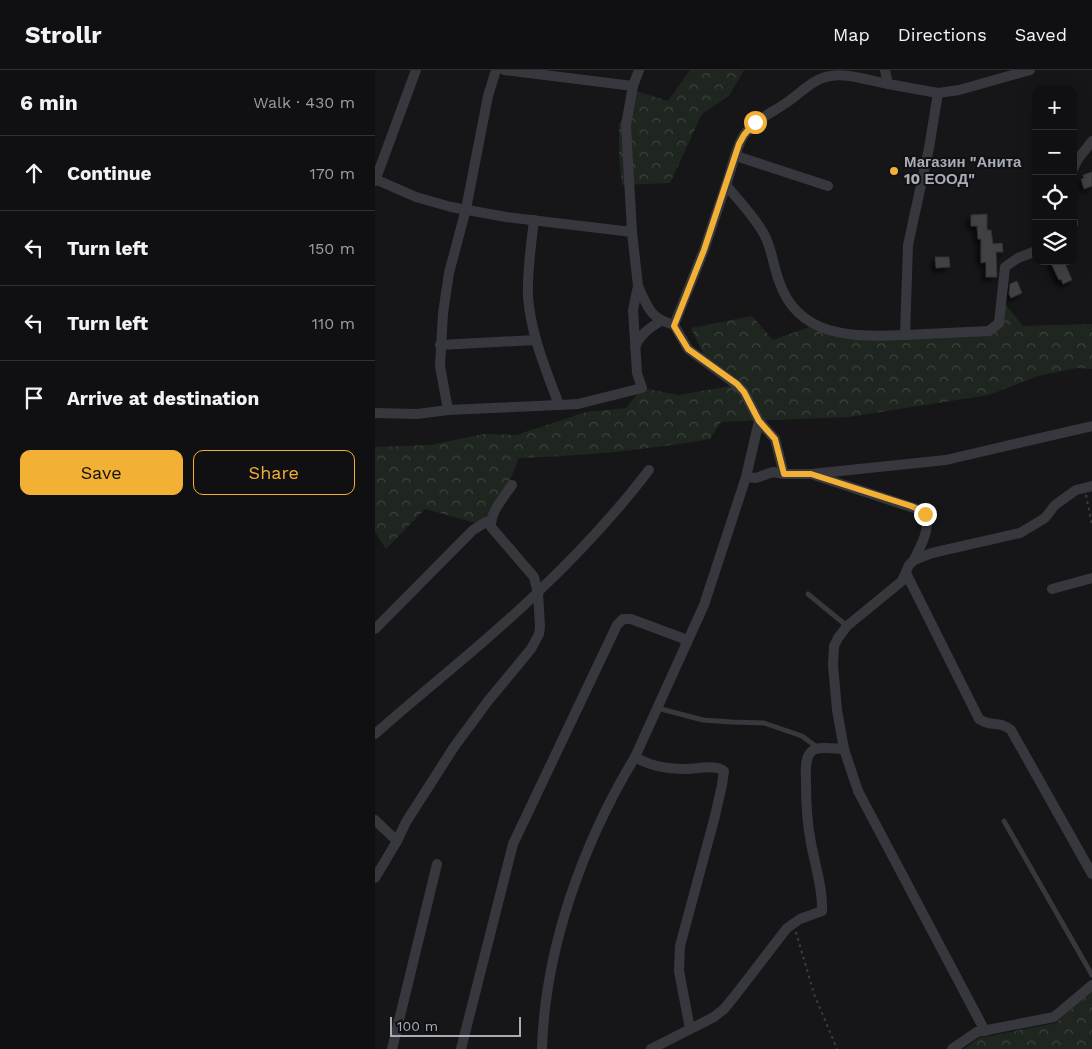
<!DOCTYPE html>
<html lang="en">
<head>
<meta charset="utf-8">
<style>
	:root { --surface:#101012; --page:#19191b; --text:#f1f3f6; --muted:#9c9d9f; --line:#303032; --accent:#f2b134 }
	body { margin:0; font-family:"Work Sans",sans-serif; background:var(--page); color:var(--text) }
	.controls { position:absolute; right:15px; top:15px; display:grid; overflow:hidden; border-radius:10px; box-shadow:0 5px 20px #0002 }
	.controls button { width:45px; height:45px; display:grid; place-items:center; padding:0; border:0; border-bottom:1px solid var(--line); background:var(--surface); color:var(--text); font:25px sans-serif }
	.scale { position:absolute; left:15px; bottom:12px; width:131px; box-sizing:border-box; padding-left:5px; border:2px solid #a8adb8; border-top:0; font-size:14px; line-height:18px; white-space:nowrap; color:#a8adb8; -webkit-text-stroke:4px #111113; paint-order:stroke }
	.stop { position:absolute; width:15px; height:15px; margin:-11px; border:4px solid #f2b134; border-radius:50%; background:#fff }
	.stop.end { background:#f2b134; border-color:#fff; box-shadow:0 1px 5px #0008 }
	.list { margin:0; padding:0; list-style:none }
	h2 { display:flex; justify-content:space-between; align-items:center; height:65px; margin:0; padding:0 20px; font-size:21px }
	h2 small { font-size:16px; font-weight:400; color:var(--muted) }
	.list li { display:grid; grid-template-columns:32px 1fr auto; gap:15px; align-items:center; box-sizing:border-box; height:75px; padding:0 20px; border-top:1px solid var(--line) }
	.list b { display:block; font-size:19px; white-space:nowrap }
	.list em { font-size:16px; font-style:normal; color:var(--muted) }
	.actions { display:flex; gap:10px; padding:15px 20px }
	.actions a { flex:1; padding:11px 0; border:1px solid var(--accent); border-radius:10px; text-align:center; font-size:18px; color:var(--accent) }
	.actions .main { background:var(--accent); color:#111 }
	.icon { flex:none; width:28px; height:28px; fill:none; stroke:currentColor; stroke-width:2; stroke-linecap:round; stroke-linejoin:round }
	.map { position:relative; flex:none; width:717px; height:979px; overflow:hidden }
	header { display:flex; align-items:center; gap:30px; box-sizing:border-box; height:70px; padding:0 25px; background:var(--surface); border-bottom:1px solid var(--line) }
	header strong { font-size:24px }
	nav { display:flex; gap:28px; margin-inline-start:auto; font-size:18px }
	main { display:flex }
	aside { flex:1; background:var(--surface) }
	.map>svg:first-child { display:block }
	.forest { fill:url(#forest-crowns) }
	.building { fill:#404145; stroke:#303034; filter:url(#shadow) }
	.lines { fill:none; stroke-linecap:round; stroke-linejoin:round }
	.path { stroke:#3d3f44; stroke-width:2; stroke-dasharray:2.5 4; stroke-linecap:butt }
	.service { stroke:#37383d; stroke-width:5 }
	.minor { stroke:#37383d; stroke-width:10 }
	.route { stroke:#f2b134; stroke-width:6 }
	.poi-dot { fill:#f2b134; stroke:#111113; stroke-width:2 }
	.labels { text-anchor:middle; stroke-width:4; stroke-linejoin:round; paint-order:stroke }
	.poi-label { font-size:15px; font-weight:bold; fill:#a8adb8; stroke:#111113; text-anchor:start }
</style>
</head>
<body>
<header>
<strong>Strollr</strong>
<nav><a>Map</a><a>Directions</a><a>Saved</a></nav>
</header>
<main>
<aside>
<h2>6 min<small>Walk · 430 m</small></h2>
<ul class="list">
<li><svg class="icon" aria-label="ahead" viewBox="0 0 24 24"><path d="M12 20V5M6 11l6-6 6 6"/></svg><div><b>Continue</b></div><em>170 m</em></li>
<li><svg class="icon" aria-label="left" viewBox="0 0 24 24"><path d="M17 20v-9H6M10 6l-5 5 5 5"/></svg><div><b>Turn left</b></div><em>150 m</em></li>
<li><svg class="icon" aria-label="left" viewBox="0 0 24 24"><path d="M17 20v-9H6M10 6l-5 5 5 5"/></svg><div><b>Turn left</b></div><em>110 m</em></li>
<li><svg class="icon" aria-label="arrive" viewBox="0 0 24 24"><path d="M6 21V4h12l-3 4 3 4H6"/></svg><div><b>Arrive at destination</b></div></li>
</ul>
<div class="actions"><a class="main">Save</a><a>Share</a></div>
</aside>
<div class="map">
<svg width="717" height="979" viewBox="0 0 717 979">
	<defs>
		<pattern id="forest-crowns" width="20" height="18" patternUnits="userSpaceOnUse" patternTransform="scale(1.25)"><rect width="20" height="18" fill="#1e261f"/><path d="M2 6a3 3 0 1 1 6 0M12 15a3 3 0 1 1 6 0" fill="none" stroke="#3c433d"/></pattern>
		<filter id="shadow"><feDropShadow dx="-4" dy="4" stdDeviation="2.5" flood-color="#0009"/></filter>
	</defs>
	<rect width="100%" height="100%" fill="#161618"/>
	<!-- forest -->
	<g class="forest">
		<path d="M 315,0 L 369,0 L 354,26 L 327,44 L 295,113 L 247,115 L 244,85 L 244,55 L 261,21 L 293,31 Z"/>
		<path d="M 627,230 L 648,256 L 717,254 L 717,299 L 702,298 L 663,306 L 614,325 L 474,347 L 346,352 L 335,369 C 272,380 208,386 144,388 L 116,457 L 50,439 L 11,479 L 0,462 L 0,377 L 55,375 L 109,364 L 141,365 L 211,342 L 251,338 L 267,318 L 304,325 L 361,315 L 334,296 L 316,258 L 377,246 L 398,270 L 440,255 L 471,265 L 620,258 Z"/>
		<path d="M 717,920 L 717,979 L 589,979 L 604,968 L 681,953 Z"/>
	</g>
	<!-- building -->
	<g class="building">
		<path d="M 717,102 L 717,116 L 709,119 L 706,109 L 709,108 L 708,105 Z"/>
		<path d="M 612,144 L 612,160 L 616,160 L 618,174 L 627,173 L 628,182 L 621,182 L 622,207 L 611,207 L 611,192 L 606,193 L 606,169 L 603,169 L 602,156 L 596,156 L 596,145 Z"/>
		<path d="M 560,187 L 574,187 L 575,197 L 561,198 Z"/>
		<path d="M 675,191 L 689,191 L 697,210 L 688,214 L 686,209 L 684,210 Z"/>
		<path d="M 642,211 L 647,223 L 636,228 L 634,224 L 635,214 Z"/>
	</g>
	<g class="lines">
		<!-- path -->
		<g class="path">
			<path d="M 711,425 L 717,455"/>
			<path d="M 421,862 L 439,924 L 462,979"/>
		</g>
		<!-- service -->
		<g class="service">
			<path d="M 433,524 L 472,556"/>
			<path d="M 282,638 L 328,650 L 356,652 L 389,653 L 427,666 L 443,678"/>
			<path d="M 629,751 L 717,905"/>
		</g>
		<!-- minor -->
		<g class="minor">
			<path d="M 121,0 L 113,26 L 91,139 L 74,203 L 68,243 L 65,296 L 73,340 L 184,335"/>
			<path d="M 129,0 L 258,16 L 264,0"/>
			<path d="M 510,0 L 513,14 L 563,23 L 584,20 L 655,0"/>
			<path d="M 513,14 C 495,11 474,3 456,6 C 439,8 428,21 414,31 C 399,42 380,49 369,65 C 360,79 357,99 351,115 C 364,131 379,146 389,164 C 397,179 398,195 404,211 C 423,269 481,267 530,265 L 533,175 L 554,78 L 563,23"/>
			<path d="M 361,86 L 453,116"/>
			<path d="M 698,99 L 703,89 L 717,71"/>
			<path d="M 0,109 L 41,127 L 76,137 L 131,147 L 257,162 L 251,55 L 258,16"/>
			<path d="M 0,111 L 41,0"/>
			<path d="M 159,150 C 156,176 152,201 153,227 C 156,265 171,300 184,335 L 203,334 L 267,318 L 262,303 L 258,240 L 263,216 L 257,162"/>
			<path d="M 698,152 L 698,154"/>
			<path d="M 263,216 C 273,238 275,248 299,255 L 313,279 L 362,315 L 369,322 L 384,351 L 400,369 L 409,404"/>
			<path d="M 299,255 L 329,180 L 351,115"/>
			<path d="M 530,265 L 614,261 L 624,253 L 630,197 L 643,188 L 661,181"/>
			<path d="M 65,275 L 161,270"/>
			<path d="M 260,277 C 265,265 274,258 286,251"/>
			<path d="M 0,343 L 42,344 L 73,340"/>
			<path d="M 439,405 L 545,440 C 560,453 546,475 539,490"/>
			<path d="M 371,407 L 381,408 L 398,402 L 409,404 L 436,404 L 571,390 L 717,356"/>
			<path d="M 531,503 L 604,649 C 618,658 623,650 636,660 L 717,804"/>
			<path d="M 677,519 L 717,508"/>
			<path d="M 0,559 L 98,460 L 111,452 L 115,451"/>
			<path d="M 0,664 C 54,616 112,572 164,521 C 204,483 241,443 274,400"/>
			<path d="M 0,750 L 22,771"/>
			<path d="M 0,808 L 22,771 L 31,752 L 79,677 L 113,631 L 156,579 L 164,564 L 165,556 L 163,523 L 159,507 L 116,457 C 115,442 129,427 137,415"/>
			<path d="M 315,959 L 304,901 L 305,876 L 340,746 L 347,715 L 349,701 C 339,694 322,699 310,699 C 292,699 275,696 260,687 L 329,535 L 371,407 L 384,351"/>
			<path d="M 610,961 L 483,721 L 469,679 L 462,640 L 458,595 L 459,576 L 463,568 L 472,556 L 527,511 L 534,495 L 539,490 L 557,483 L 645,463 L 670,448 L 680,435 L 701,420 L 717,416"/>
			<path d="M 17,979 L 62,794"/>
			<path d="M 86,979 L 138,774 L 242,555 L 248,549 L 256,549 L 307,568 L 312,573"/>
			<path d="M 167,979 C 170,878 208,773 260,687"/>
			<path d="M 276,979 L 339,947 L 349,939 L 362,923 L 412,858 L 425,849 L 447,841 C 448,819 440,795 436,773 C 432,753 431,732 431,712 C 431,703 429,689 436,682 C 442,675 460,679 469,679"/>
			<path d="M 577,979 L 602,962 L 679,947 L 717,915"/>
		</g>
	</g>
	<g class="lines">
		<!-- route -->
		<path class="route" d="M 380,52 L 369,65 L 364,74 L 329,180 L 299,256 L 313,279 L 362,314 L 369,322 L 384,351 L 400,369 L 409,404 L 436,404 L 536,436 L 545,440 L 550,444"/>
	</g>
	<!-- markers -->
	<circle class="poi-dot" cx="519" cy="101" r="5"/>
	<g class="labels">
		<!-- poi labels -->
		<g class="poi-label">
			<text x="529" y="97">Магазин "Анита<tspan x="529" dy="17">10 ЕООД"</tspan></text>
		</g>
	</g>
</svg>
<div class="controls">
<button>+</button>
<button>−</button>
<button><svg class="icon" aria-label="locate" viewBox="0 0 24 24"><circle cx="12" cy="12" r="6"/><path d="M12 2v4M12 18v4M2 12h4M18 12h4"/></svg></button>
<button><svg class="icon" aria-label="layers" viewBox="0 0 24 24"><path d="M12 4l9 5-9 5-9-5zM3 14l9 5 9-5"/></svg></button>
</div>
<div class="scale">100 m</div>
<div class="stop" style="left:380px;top:52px"></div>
<div class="stop end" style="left:550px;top:444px"></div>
</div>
</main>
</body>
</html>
